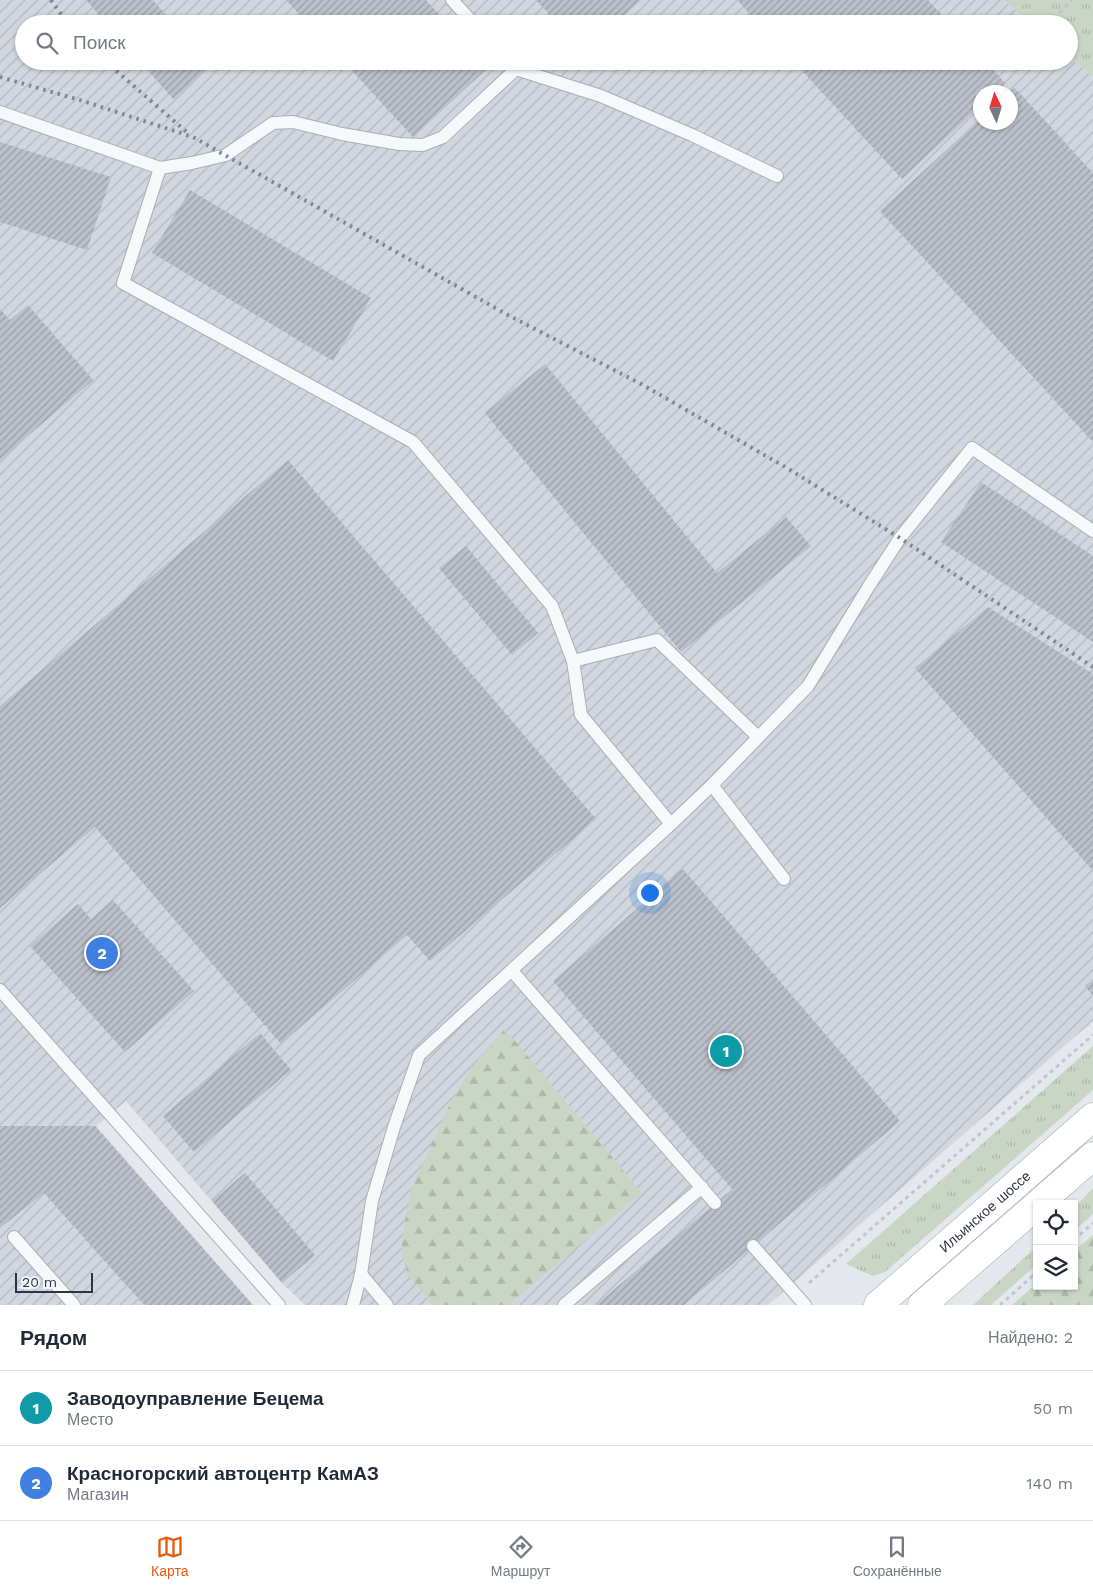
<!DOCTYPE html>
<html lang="ru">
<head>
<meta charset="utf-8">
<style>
	:root { --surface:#fff; --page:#f6f6f7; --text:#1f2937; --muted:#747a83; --line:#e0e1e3; --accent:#ea580c }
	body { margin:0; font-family:"Work Sans",sans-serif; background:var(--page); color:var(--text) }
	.controls { position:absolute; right:15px; bottom:15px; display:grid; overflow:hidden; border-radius:0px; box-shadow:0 1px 4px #0004 }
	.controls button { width:45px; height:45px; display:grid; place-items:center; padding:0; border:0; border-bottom:1px solid var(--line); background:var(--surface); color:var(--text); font:25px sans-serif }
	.compass { position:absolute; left:973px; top:85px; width:45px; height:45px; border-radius:50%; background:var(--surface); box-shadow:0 1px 4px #0004; rotate:356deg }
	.scale { position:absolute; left:15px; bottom:12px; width:78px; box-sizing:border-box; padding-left:5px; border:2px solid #2b3445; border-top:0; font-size:14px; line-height:18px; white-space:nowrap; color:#2b3445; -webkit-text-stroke:4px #f4f6f9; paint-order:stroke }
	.you { position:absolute; left:649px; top:892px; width:18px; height:18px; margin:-12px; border:4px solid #fff; border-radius:50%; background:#1a73e8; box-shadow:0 0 0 8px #1a73e833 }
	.badge { display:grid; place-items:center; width:32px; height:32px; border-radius:50%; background:var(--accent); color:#fff; font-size:16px; font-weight:700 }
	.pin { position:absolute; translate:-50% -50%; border:2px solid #fff; box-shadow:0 1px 5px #0006 }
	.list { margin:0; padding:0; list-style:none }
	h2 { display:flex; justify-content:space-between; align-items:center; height:65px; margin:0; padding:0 20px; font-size:21px }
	h2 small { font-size:16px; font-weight:400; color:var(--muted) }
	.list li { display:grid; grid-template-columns:32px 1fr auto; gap:15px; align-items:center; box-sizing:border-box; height:75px; padding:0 20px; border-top:1px solid var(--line) }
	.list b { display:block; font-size:19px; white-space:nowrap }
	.list p { margin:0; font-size:16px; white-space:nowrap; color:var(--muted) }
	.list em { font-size:16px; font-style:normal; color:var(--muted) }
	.icon { flex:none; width:28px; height:28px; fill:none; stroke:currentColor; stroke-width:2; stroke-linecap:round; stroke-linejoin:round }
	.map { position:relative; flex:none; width:1093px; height:1305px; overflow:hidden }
	.search { position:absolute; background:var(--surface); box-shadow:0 1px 4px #0004; left:15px; right:15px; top:15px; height:55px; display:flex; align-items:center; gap:12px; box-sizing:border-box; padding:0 18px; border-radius:28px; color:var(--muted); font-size:19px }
	.sheet { height:215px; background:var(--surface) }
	nav { display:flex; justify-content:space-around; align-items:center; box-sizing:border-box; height:70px; border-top:1px solid var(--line); background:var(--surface); font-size:14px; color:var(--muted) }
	nav a { display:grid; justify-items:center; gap:2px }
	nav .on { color:var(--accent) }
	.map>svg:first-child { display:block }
	.industrial { fill:url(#industrial-furrows); fill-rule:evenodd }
	.grass { fill:url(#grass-tufts) }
	.forest { fill:url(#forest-firs) }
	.building { fill:url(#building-hatch) }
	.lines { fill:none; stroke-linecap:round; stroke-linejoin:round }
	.lane-casing { stroke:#a9aeb7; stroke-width:14 }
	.primary-casing { stroke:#a3abb8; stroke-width:29 }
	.path { stroke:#c2c5cb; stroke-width:3; stroke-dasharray:4 4; stroke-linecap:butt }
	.lane { stroke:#f7f8fa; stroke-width:12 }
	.primary { stroke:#fff; stroke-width:28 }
	.rail { stroke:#7d8696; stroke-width:4; stroke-dasharray:2.5 5; stroke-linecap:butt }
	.labels { text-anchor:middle; stroke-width:4.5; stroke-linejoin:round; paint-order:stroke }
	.street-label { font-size:14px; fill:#2b3445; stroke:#f4f6f9 }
</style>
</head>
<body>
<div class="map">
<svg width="1093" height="1305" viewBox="0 0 1093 1305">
	<defs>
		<pattern id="industrial-furrows" width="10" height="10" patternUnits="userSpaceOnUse" patternTransform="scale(1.25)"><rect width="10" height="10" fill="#d2d6de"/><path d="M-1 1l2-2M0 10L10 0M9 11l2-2" fill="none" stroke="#b4b8c0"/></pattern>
		<pattern id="grass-tufts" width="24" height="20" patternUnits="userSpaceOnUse" patternTransform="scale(1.25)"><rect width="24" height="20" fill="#c9d6c5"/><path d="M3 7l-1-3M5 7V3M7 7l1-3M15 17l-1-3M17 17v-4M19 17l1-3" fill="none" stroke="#adb8ab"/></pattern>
		<pattern id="forest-firs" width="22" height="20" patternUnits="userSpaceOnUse" patternTransform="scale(1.25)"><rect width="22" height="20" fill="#c9d6c5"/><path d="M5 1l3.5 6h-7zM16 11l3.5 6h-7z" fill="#adb8ab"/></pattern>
		<pattern id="building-hatch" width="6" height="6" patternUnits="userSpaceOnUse" patternTransform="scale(1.25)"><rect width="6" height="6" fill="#bbc0ca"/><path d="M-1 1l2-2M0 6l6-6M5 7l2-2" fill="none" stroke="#989da6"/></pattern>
	</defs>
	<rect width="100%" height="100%" fill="#e4e7ec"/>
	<!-- industrial -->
	<path class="industrial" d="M 0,0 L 1004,0 L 1031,24 L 24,24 L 24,61 L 1069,61 L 1069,56 L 1093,77 L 1093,1021 L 768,1305 L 305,1305 L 282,1283 L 126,1101 L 96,1126 L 253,1305 L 0,1305 ZM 980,92 L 1010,92 L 1010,122 L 980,122 Z"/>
	<!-- grass -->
	<g class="grass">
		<path d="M 1004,0 L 1093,0 L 1093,77 L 1069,56 L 1069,24 L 1031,24 Z"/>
		<path d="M 1093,1046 L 1093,1090 L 885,1272 L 873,1276 L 846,1264 Z"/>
		<path d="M 1093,1188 L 1093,1214 L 1074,1231 L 1074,1208 Z"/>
		<path d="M 1037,1246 L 1037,1264 L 991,1305 L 973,1305 Z"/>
	</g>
	<!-- forest -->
	<g class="forest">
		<path d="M 505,1029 L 642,1193 L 508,1305 L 433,1305 L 408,1276 L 401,1248 L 410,1192 L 452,1099 L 474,1064 Z"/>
		<path d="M 1093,1235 L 1093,1305 L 1012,1305 L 1037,1283 L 1037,1286 L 1074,1286 L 1074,1251 Z"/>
	</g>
	<!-- building -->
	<g class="building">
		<path d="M 86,0 L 153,0 L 174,24 L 107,24 Z"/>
		<path d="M 286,0 L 426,0 L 448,24 L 308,24 Z"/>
		<path d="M 536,0 L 641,0 L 615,24 L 558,24 Z"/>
		<path d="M 737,0 L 928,0 L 950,24 L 759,24 Z"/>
		<path d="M 140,61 L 207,61 L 211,66 L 173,99 Z"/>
		<path d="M 343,61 L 483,61 L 488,68 L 413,137 Z"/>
		<path d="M 793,61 L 985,61 L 1005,83 L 996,92 L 980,92 L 980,106 L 902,179 Z"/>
		<path d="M 1015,88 L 1093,173 L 1093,442 L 880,211 L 980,119 L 980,122 L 1010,122 L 1010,91 Z"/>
		<path d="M 0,142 L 111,177 L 87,250 L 0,222 Z"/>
		<path d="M 190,190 L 371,298 L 333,361 L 152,253 Z"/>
		<path d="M 28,305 L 93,380 L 0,460 L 0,309 L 10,320 Z"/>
		<path d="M 545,364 L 717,573 L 786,517 L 811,546 L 681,652 L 485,413 Z"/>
		<path d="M 288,460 L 596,819 L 430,961 L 407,935 L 281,1044 L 95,827 L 0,908 L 0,706 Z"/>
		<path d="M 981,482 L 1093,556 L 1093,642 L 941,542 Z"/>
		<path d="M 466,546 L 538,633 L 512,655 L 439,568 Z"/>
		<path d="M 988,607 L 1093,674 L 1093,871 L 915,668 Z"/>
		<path d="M 683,869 L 900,1121 L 684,1305 L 596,1305 L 732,1189 L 553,981 Z"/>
		<path d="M 113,900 L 194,991 L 125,1052 L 30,946 L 78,904 L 91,919 Z"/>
		<path d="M 1093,979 L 1093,996 L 1085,986 Z"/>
		<path d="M 260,1033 L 291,1070 L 194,1152 L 163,1116 Z"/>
		<path d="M 0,1126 L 95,1126 L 253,1305 L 144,1305 L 44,1193 L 0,1228 Z"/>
		<path d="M 245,1173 L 315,1255 L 282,1283 L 212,1201 Z"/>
	</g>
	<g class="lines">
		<defs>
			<g id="lane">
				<path d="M 452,0 L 474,24"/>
				<path d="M 516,69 L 601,96 L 692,135 L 777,176"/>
				<path d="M 0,112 L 160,168 L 123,283 L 413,442 L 552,606 L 573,661 L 581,715 L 671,824"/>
				<path d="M 160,168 L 192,163 L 226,155 L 273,123 L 293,122 L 342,134 L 399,144 L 423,145 L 443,137 L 516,69 L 508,61"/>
				<path d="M 573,661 L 657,640 L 758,737"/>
				<path d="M 712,785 L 808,686 L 869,586 L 900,538 L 972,448 L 1093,531"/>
				<path d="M 512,971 L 715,1203"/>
				<path d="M 0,990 L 279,1305"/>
				<path d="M 14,1237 L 74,1305"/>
				<path d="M 753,1246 L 805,1305"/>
				<path d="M 361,1274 L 387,1305"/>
				<path d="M 353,1305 L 361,1274 L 372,1201 L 394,1127 L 419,1055 L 671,824 L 712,785 L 784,879"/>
				<path d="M 564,1305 L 702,1187"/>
			</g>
			<g id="primary">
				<path d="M 1038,1204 L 1093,1156"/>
				<path id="s1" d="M 878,1305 L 1093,1117"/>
				<path d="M 922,1305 L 1037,1205"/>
			</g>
		</defs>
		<!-- lane casing -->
		<use href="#lane" class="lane-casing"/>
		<!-- primary casing -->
		<use href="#primary" class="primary-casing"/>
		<!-- path -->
		<g class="path">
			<path d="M 1048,24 L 1072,0"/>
			<path d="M 1074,1240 L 1093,1223"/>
			<path d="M 809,1283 L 1093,1035"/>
			<path d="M 1000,1305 L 1037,1272"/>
		</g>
		<!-- lane -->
		<use href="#lane" class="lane"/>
		<!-- primary -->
		<use href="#primary" class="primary"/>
		<!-- rail -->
		<g class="rail">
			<path d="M 51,0 L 68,24"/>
			<path d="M 105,61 L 189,134"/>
			<path d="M 0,77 L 83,101 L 193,137 L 506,314 L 643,385 L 787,468 L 900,538 L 1093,667"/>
		</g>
	</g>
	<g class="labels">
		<!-- street labels -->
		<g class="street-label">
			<text dy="5" stroke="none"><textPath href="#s1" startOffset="142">Ильинское шоссе</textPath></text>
		</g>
	</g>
</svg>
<div class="controls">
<button><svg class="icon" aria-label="locate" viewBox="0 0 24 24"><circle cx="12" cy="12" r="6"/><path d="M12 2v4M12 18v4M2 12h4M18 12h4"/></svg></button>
<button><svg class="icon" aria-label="layers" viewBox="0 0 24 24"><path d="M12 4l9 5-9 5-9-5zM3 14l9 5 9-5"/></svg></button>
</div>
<svg class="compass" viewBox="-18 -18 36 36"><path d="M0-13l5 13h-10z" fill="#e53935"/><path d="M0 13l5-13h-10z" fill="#747a83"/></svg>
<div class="scale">20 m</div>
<div class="you"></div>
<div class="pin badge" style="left:726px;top:1051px;background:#0f9aa8">1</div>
<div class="pin badge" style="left:102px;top:953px;background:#3f7fe0">2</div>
<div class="search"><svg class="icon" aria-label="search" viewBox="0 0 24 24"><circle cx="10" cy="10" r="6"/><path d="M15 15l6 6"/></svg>Поиск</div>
</div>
<section class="sheet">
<h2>Рядом<small>Найдено: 2</small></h2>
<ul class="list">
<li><span class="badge" style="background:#0f9aa8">1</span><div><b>Заводоуправление Бецема</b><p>Место</p></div><em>50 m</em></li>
<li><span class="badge" style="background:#3f7fe0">2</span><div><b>Красногорский автоцентр КамАЗ</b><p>Магазин</p></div><em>140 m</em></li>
</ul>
</section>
<nav>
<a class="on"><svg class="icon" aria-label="map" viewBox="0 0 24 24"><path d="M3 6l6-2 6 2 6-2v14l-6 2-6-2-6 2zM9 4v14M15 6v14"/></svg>Карта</a>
<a><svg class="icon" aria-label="directions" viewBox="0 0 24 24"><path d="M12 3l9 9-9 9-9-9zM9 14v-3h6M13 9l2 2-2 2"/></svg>Маршрут</a>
<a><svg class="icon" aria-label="saved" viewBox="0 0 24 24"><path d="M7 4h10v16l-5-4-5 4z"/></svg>Сохранённые</a>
</nav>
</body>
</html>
